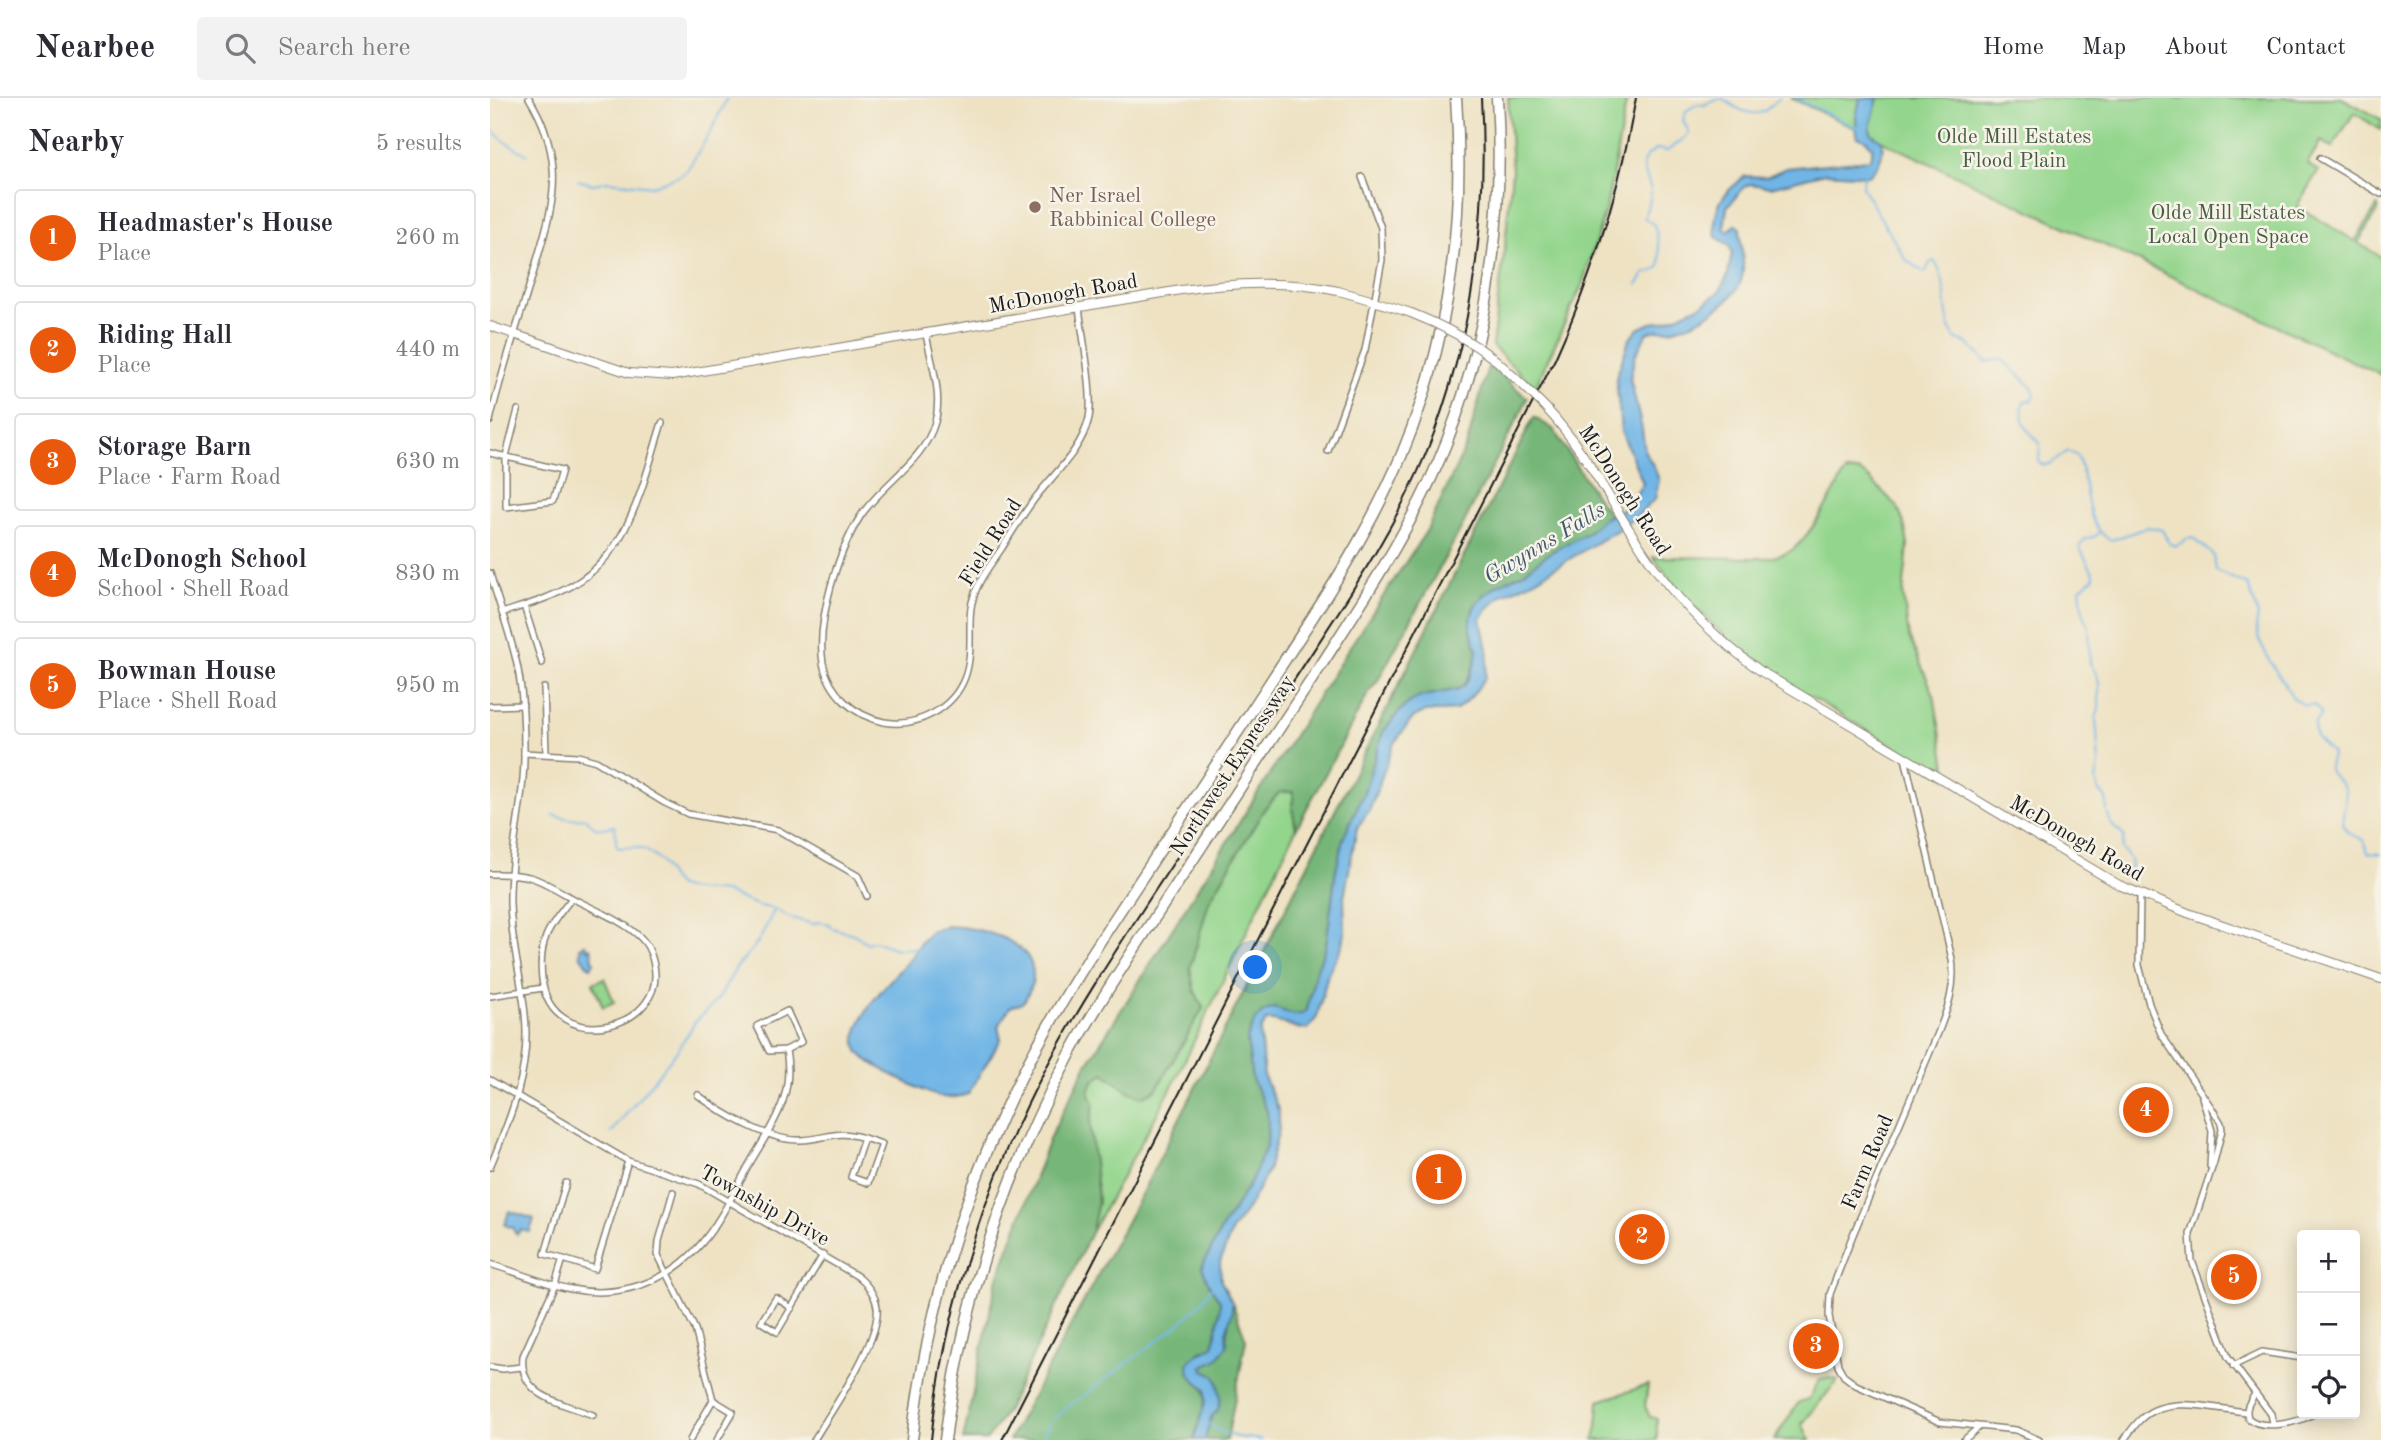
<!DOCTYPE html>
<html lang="en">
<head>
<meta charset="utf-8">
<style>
	:root { --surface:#fff; --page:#f2f2f3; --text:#2b2b33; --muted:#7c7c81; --line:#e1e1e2; --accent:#ea580c }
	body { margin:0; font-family:"Old Standard TT",serif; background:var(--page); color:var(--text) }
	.controls { position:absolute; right:21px; bottom:21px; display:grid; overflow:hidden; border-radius:7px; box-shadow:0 4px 18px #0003 }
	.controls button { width:63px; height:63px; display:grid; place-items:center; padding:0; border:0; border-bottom:2px solid var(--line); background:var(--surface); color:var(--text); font:35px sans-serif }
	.you { position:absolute; left:766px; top:870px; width:24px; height:24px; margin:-18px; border:5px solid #fff; border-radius:50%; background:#1a73e8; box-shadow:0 0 0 10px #1a73e833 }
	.badge { display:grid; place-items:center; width:46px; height:46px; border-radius:50%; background:var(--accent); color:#fff; font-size:23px; font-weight:700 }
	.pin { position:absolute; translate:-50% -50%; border:4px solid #fff; box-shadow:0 2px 7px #0006 }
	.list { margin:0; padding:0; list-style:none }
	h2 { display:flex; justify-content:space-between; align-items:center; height:91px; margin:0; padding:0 28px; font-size:30px }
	h2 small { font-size:23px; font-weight:400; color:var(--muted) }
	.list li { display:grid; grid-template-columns:46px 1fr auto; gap:21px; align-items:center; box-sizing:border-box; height:98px; margin:0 14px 14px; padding:0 14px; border:2px solid var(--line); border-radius:7px }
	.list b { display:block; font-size:26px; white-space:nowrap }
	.list p { margin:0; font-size:23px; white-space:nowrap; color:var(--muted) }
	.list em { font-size:23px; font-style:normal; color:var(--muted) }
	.icon { flex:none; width:38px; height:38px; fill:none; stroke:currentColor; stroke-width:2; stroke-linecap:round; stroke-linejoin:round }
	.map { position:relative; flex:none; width:1891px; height:1342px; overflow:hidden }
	header { display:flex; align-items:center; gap:42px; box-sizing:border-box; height:98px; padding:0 35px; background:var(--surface); border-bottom:2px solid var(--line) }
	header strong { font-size:33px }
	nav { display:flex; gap:38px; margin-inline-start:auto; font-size:24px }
	.search { width:490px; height:63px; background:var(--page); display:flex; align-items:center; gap:18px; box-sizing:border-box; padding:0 24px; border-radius:7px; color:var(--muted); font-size:26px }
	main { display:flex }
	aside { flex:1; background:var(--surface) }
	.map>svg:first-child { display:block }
	.green { fill:#93d58c; stroke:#587854; stroke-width:2 }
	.forest { fill:#76b678; stroke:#49694a; stroke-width:2 }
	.water { fill:#70b5e6; stroke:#466881; stroke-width:2 }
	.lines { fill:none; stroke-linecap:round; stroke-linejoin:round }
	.stream { stroke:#70b5e6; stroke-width:2 }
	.minor-casing { stroke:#857f70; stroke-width:8 }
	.secondary-casing { stroke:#857f70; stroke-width:10 }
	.motorway-casing { stroke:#857f70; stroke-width:13 }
	.minor { stroke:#fff; stroke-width:5 }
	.secondary { stroke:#fff; stroke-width:8 }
	.motorway { stroke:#fff; stroke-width:10 }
	.rail { stroke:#1c1c1c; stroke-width:2 }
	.secondary-bridge-casing { stroke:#857f70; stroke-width:10; stroke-linecap:butt }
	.secondary-bridge { stroke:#fff; stroke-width:8 }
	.education-dot { fill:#8d6e63; stroke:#f7f3e8; stroke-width:2.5 }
	.labels { text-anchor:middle; stroke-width:5; stroke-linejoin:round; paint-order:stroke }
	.park-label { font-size:21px; fill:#465d43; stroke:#f7f3e8 }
	.education-label { font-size:21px; fill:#785e54; stroke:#f7f3e8; text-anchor:start }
	.street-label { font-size:21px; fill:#1c1c1c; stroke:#f7f3e8 }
	.water-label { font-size:23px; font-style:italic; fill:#3e596d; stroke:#f7f3e8 }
</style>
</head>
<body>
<header>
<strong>Nearbee</strong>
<div class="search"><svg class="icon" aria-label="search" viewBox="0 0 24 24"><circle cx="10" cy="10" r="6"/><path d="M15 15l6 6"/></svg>Search here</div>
<nav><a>Home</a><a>Map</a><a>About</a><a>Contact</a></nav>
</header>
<main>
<aside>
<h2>Nearby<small>5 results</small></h2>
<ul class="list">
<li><span class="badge">1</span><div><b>Headmaster's House</b><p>Place</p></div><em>260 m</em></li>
<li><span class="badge">2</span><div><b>Riding Hall</b><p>Place</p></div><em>440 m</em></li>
<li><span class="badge">3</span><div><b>Storage Barn</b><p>Place · Farm Road</p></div><em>630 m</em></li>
<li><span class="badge">4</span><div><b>McDonogh School</b><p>School · Shell Road</p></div><em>830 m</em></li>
<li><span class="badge">5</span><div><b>Bowman House</b><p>Place · Shell Road</p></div><em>950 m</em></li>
</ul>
</aside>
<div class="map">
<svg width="1891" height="1342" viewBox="0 0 1891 1342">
	<rect width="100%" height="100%" fill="#f7f3e8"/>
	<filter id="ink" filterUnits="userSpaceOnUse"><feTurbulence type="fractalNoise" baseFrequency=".0143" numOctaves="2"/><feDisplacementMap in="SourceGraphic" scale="14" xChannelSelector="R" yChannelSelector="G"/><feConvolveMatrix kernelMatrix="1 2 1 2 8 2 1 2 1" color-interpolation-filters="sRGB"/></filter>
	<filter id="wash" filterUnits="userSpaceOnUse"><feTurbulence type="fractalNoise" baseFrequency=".00686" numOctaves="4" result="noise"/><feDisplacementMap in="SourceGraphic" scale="28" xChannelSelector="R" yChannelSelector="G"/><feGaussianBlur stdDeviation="1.57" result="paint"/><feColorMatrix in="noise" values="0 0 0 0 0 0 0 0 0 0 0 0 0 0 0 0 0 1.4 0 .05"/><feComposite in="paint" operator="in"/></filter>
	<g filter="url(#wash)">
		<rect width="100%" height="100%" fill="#eee2c3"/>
		<!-- green -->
		<g class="green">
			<path d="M 1018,0 L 1137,0 L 1117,107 L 1092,187 L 1045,290 L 1002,248 L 1015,148 L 1022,72 Z"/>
			<path d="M 1301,0 L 1852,0 L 1891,21 L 1891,32 L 1864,15 L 1842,50 L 1831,43 L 1817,66 L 1828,73 L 1807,108 L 1865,143 L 1887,108 L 1889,110 L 1868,145 L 1891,159 L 1891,277 Z"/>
			<path d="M 1369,373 L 1378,379 L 1407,408 L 1414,425 L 1418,447 L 1413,497 L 1419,539 L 1444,597 L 1458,680 L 1309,592 L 1246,549 L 1195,499 L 1163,459 L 1275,460 C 1285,459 1294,457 1302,452 C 1315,443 1334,412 1342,398 C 1347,390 1350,382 1356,374 Z"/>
			<path d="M 790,694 L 804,694 L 802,709 L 806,731 L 683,987 L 601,1135 L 608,1104 L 600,1026 L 604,1006 L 599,993 L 603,983 L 614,975 L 638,993 L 666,992 L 713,910 L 704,892 L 700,870 L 719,803 L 775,710 Z"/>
			<path d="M 114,880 L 124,904 L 113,909 L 103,885 Z"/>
			<path d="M 1340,1280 L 1348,1282 L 1312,1326 L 1320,1342 L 1284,1342 L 1309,1304 L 1319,1301 L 1330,1281 Z"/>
			<path d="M 1158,1287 L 1155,1308 L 1160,1319 L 1167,1321 L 1167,1342 L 1104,1342 L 1107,1328 L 1109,1303 Z"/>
		</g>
		<!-- forest -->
		<g class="forest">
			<path d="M 998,269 L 1016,281 L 1037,300 L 1033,310 L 967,438 L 887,584 L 879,594 L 806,731 L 802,709 L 804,694 L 790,694 L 775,710 L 719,803 L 700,870 L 704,892 L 713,910 L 666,992 L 652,999 L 638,993 L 614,975 L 603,983 L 599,993 L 604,1006 L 600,1026 L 608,1104 L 601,1135 L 517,1312 L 497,1342 L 473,1342 L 506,1185 L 560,1039 L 596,968 L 861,547 L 937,432 L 977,346 Z"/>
			<path d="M 1044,319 L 1063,331 L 1107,400 L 1120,417 L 1097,435 L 1061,454 L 1031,476 L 1009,486 L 993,497 L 980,529 L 987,552 L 985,565 L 975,586 L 969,591 L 930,599 L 893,634 L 874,694 L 853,741 L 846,772 L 836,848 L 825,876 L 817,912 C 807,923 795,912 783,910 L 773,914 L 765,922 L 757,941 L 762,981 L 777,1013 L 778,1025 L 777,1046 L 761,1084 L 732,1130 L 712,1169 C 715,1176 717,1183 721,1190 C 723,1194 729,1199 730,1204 C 731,1208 725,1244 723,1248 L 709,1254 L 706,1283 C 727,1295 707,1323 704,1342 L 519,1342 L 653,1093 Z"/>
			<path d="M 742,1204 L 756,1242 L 737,1342 L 715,1342 L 729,1290 L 727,1282 L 713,1272 L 712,1268 C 732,1255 733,1256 737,1233 C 738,1222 742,1215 742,1204 Z"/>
		</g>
		<!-- water -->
		<g class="water">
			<path d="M 1370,0 L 1388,0 L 1380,30 L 1381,35 L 1392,43 C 1395,56 1388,69 1379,78 L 1335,75 L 1281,89 L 1260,86 L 1254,89 L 1237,109 L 1234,130 L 1238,133 L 1247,126 L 1250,130 C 1250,147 1256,163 1252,179 C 1247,204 1206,226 1184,231 C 1175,233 1166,231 1157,235 L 1145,258 L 1140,280 L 1152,331 L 1155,354 L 1164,369 L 1169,382 L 1165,401 L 1145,420 L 1124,434 L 1043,483 L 1012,497 L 997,511 L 991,521 L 998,556 L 995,580 L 981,599 L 966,612 L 934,614 L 924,619 L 914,631 L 903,648 L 880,711 L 867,730 L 854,799 L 855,834 L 853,846 L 838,876 L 827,919 L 818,931 C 803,933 791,921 776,923 L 770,934 L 774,979 L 789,1013 L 789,1032 L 778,1073 L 758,1110 L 742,1132 L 730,1164 L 731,1183 L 742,1204 L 742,1215 L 736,1234 L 737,1248 L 726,1262 L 713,1268 L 714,1272 L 723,1276 L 727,1282 L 731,1300 L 728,1312 L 721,1319 L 715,1342 L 704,1342 L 716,1301 L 716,1292 C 712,1286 708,1285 703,1280 C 687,1261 713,1255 723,1248 C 725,1244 731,1208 730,1204 C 729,1199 723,1194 721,1190 C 717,1183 715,1176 712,1169 L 732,1130 L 761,1084 L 777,1046 L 778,1025 L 777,1013 L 762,981 L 757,941 L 765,922 L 773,914 L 783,910 C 795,912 807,923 817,912 L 825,876 L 836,848 L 846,772 L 853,741 L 874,694 L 893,634 L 909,614 L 920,604 L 930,599 L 969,591 L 976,586 L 985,565 L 987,552 L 980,529 L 981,520 L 984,509 L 993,498 L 1009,486 L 1031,476 L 1061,454 L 1097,435 L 1111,422 L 1138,408 L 1153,385 L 1131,333 L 1126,280 L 1139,242 L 1148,231 L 1161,225 L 1175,223 L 1187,218 L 1213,206 L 1230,193 L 1238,177 L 1242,154 L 1239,147 L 1226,139 C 1221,110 1233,95 1255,78 L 1276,79 L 1296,70 L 1378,62 L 1382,57 L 1382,49 L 1376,42 L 1367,38 L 1366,19 Z"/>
			<path d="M 456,828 C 484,829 541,839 543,875 C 544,884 539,894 535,902 L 532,905 L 520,909 L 508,928 L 511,941 L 478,996 C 470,999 461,1000 452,999 C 439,997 373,964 368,953 C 355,925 402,881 418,863 C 426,854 431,840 441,833 C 445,831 452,830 456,828 Z"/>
			<path d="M 95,846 L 97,851 L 101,850 L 104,865 L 101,869 L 97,867 L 90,857 L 90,849 Z"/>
			<path d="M 19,1113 L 44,1121 L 40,1134 L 31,1132 L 27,1136 L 24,1134 L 24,1130 L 15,1127 Z"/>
		</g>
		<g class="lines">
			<!-- stream -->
			<g class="stream">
				<path d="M 1232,0 C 1244,9 1261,21 1276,12 C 1281,8 1285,3 1290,0"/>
				<path d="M 1305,0 L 1367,30"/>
				<path d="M 0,31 L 17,45 L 38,57"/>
				<path d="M 1374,78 L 1372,89 L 1416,162 L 1435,175 L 1440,165 L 1444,163 C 1461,186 1450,218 1466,242 L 1477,245 L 1496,264 L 1512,261 L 1542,289 L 1545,297 L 1541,304 L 1538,302 L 1533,305 C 1531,329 1534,328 1550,345 L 1549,364 L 1553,367 L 1560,366 L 1578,353 L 1587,358 C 1600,384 1591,425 1620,442 L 1625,441 L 1658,429 L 1672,432 L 1679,445 L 1686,448 L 1699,440 L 1705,441 L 1724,458 L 1726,473 L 1758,487 L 1768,516 L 1766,529 L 1769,541 L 1779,562 L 1804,601 L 1814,607 L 1824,607 L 1831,615 L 1830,620 L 1825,624 C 1822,646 1832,641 1842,656 C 1842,661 1838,667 1839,671 C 1841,680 1853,683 1855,693 C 1858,705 1849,719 1855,731 C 1859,737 1868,739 1874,742 L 1878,755 L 1891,756"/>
				<path d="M 88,82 L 103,86 L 118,83 L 162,88 L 189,78 L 196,74 L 221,33 L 237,0"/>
				<path d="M 1147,187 L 1154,176 C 1159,174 1166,174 1170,168 C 1171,165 1167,131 1164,127 C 1162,124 1158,123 1155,121 C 1154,111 1162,104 1161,93 C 1160,83 1153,76 1153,65 L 1157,58 L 1167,51 L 1177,53 L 1196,39 L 1199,34 L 1193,23 L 1196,13 L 1207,6 L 1214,7 L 1230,0"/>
				<path d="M 1610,433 L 1606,438 L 1595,441 L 1589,449 L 1604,476 L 1604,480 L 1590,490 L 1592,510 L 1599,530 L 1600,565 L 1607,577 L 1609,586 L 1609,610 L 1606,621 L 1609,666 L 1606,682 L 1608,691 L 1616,700 L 1617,714 L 1621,726 L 1634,738 L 1632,751 C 1640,760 1642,762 1640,774"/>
				<path d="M 63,717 L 80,721 L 96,720 C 108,735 109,730 125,728 L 126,745 L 128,750 L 146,749 L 156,752 L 170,763 L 181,781 L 188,789 L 195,791 L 235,794 L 269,808 L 285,811 L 298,819 L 323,826 L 329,824 L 339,826 L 341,830 L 364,836 L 377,845 L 385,843 L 406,851 L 427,850"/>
				<path d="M 121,1035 L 187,953 L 205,924 L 228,901 L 246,870 L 268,844 L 285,811"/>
				<path d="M 563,1320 L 686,1229 L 712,1204 L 721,1190"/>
				<path d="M 719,1326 L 731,1334 L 747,1339 L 772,1342"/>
				<path d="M 551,1342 L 560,1324"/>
			</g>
		</g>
	</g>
	<g filter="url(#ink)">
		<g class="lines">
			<defs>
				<g id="minor">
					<path d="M 1830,60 L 1891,96"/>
					<path d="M 436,236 C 441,264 453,296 445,324 C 434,364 392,385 370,419 C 348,454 326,523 333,565 C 339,595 364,618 394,624 C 427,630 463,611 475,579 C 481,562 480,544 480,527 C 480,518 480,509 483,501 C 488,482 501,466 512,450 C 524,431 536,411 550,394 C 569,371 592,350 599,320 C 604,294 592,238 589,209"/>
					<path d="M 0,323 C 12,271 30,220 45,169 C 54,137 66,104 63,70 C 61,46 52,21 39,0"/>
					<path d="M 838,353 L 875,252 L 892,162 L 891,130 L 872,79"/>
					<path d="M 0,355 L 72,372 L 63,403 L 16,409 L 16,358 L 28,312"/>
					<path d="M 0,475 C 8,504 19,532 26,562 C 33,591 34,621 34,652 C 35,703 19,753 20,805 C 21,843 31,878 35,916 C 41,971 21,1019 0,1069"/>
					<path d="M 34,508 L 52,565"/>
					<path d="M 12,515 C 36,507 61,500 83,487 C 141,454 153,384 172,325"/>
					<path d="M 54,590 L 56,655"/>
					<path d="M 0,608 L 33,607"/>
					<path d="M 34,655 L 88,658 L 106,663 L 175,705 L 198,716 L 288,732 L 368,778 L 377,798"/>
					<path d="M 1415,660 L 1462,861 C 1466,888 1458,910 1448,935 L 1362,1139 L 1340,1196 L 1339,1218 L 1348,1267 L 1354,1278 L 1366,1287 L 1450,1324 L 1526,1332 L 1549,1342"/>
					<path d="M 0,776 C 41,775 47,780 82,800 C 58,829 48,843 52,881 C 61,961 182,931 163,863 C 161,854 157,846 151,840 C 133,822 104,812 82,800"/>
					<path d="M 1650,797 L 1649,867 L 1659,906 L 1671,936 L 1723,1012 L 1731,1025 L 1732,1032 L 1724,1064 L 1700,1136 L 1702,1163 L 1738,1259 L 1781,1316 L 1783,1325"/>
					<path d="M 0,898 L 53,890"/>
					<path d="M 297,913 L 311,944 L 296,952 L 279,953 L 267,928 Z"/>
					<path d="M 0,982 L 138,1063 L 209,1086 L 367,1178 C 377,1186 385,1195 387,1209 C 391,1243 342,1311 324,1342"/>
					<path d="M 208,997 C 231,1015 281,1044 311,1042 C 337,1041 346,1031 374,1040 L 361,1079 L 378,1085 L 392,1046 L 374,1040"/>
					<path d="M 1712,999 L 1722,1033 L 1720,1068"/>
					<path d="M 183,1094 L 169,1143 L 168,1157 L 205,1231 L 223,1302 L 200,1342"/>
					<path d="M 73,1161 L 55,1156 L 76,1085"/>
					<path d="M 0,1166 C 27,1174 53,1186 81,1191 C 129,1201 179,1184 210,1147 C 231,1123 245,1092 260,1065 C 282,1027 305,999 296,952"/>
					<path d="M 302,1210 L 286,1200 L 271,1224 L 287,1234 L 333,1157"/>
					<path d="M 1743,1268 L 1772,1254 L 1812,1260"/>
					<path d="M 0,1269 L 13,1271 L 32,1269"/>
					<path d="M 1765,1296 C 1759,1305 1755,1310 1758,1320 C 1772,1333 1808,1325 1823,1316"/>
					<path d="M 223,1302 L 243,1314 L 227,1342"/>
					<path d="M 103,1317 C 73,1305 28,1299 33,1258 L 65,1187 L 73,1161 L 105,1171 L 138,1063"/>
					<path d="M 1474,1342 L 1489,1329"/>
					<path d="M 1634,1342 C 1639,1335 1645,1326 1652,1320 C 1678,1296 1725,1311 1756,1314"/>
				</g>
				<g id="secondary">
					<path d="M 0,228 L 139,275 L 182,278 L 691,192 C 743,185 796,182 848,193 C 872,199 897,207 921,215"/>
					<path d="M 1007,263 L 1037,291"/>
					<path d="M 1055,309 C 1102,359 1127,419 1167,473 C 1196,512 1233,546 1272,574 L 1629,787 L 1698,815 L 1891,881"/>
				</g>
				<g id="motorway">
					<path d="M 422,1342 C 438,1200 484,1060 554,936 C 585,880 621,826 657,772 C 699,708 741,644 783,580 C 830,508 879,436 912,356 C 959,243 975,121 966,0"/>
					<path d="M 455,1342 C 472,1206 515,1076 580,956 C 610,901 645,850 679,798 C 729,722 779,645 830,569 C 877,496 926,423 957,343 C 1000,233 1014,117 1007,0"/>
				</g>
			</defs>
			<!-- minor casing -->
			<use href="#minor" class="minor-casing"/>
			<!-- secondary casing -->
			<use href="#secondary" class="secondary-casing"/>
			<!-- motorway casing -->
			<use href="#motorway" class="motorway-casing"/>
			<!-- minor -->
			<use href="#minor" class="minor"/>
			<!-- secondary -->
			<use href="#secondary" class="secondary"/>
			<!-- motorway -->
			<use href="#motorway" class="motorway"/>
			<!-- rail -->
			<g class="rail">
				<path d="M 441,1342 C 454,1213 496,1083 557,968 C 590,907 628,849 666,791 C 709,727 751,663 793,599 C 848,514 908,431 944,335 C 984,227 998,115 991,0"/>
				<path d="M 512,1342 L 1065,261 C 1103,177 1130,91 1146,0"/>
			</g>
			<defs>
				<g id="secondary-bridge">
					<path d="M 921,215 C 952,227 981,243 1007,263"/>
					<path d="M 1037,291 L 1055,309"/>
				</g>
			</defs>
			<!-- secondary-bridge casing -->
			<use href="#secondary-bridge" class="secondary-bridge-casing"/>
			<!-- secondary-bridge -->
			<use href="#secondary-bridge" class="secondary-bridge"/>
		</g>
	</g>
	<!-- markers -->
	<circle class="education-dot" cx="545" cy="109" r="7"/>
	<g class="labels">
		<!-- park labels -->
		<g class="park-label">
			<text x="1524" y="45">Olde Mill Estates<tspan x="1524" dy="24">Flood Plain</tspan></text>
			<text x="1738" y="121">Olde Mill Estates<tspan x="1738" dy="24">Local Open Space</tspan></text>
		</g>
		<!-- education labels -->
		<g class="education-label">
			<text x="559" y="104">Ner Israel<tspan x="559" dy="24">Rabbinical College</tspan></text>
		</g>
		<!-- street labels -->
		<g class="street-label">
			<text transform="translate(573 195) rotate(-10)" y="7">McDonogh Road</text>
			<text transform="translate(1135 392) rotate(57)" y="7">McDonogh Road</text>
			<text transform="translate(500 444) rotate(-58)" y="7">Field Road</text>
			<text transform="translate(742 667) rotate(-57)" y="7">Northwest Expressway</text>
			<text transform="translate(1587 740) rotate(30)" y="7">McDonogh Road</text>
			<text transform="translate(1377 1064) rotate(-67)" y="7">Farm Road</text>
			<text transform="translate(275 1107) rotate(29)" y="7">Township Drive</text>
		</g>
		<!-- water labels -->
		<g class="water-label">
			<text transform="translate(1054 444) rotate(-31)" y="8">Gwynns Falls</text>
		</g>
	</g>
</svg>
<div class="controls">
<button>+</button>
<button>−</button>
<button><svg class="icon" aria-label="locate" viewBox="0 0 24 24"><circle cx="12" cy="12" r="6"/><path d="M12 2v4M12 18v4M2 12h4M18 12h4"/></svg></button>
</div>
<div class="you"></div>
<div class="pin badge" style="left:949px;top:1079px">1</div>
<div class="pin badge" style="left:1152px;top:1139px">2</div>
<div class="pin badge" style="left:1326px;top:1248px">3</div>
<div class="pin badge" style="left:1656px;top:1012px">4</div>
<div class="pin badge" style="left:1744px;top:1179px">5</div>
</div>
</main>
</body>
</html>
